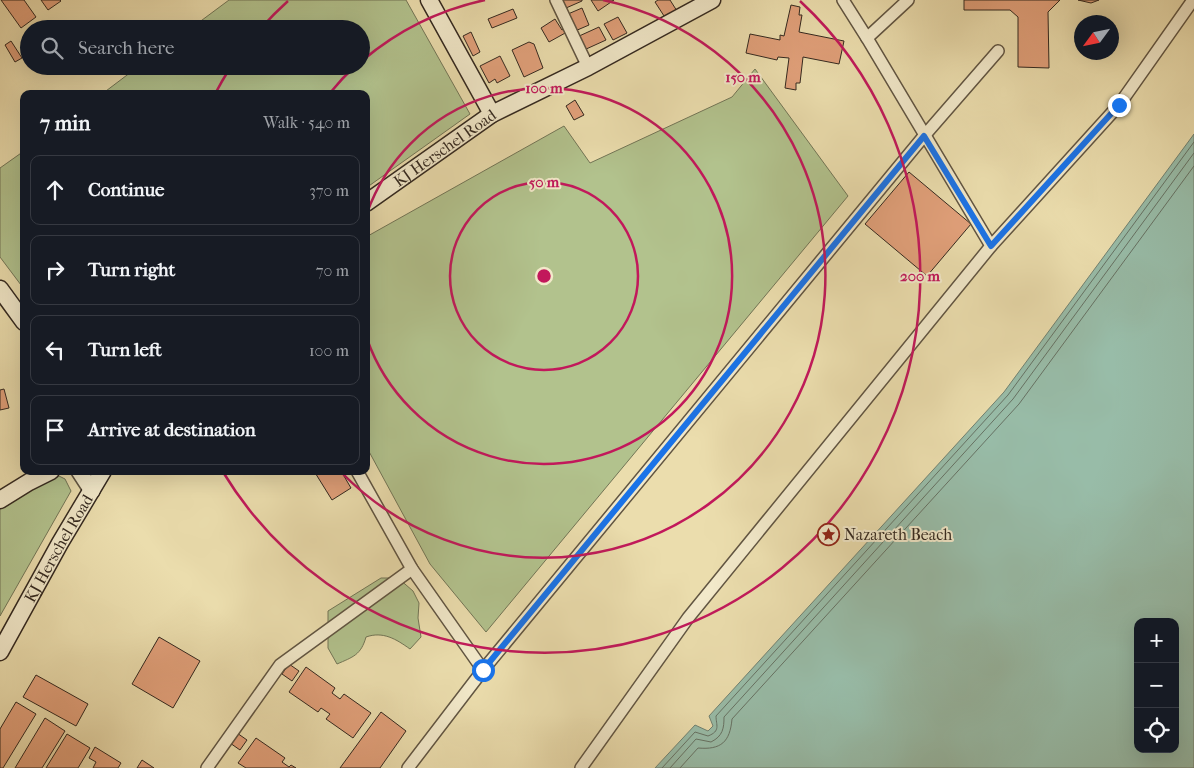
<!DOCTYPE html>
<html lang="en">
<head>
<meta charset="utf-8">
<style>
	:root { --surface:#171b24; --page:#242831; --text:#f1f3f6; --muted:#9ea1a6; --line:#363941 }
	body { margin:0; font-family:"IM FELL French Canon",serif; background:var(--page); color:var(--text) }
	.controls { position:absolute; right:15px; bottom:15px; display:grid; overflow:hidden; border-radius:10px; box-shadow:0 5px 20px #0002 }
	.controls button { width:45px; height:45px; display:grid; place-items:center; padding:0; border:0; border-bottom:1px solid var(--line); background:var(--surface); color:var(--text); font:25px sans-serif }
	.compass { position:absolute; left:1074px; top:15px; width:45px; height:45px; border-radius:50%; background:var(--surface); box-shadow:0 5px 20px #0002; rotate:237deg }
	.stop { position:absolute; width:15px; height:15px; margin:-11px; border:4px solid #1a73e8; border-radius:50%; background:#fff }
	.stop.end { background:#1a73e8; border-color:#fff; box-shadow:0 1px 5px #0008 }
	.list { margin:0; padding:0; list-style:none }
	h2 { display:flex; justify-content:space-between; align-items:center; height:65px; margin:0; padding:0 20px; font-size:21px }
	h2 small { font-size:16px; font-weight:400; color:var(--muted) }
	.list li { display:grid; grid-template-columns:32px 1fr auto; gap:15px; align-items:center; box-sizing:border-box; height:70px; margin:0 10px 10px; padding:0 10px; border:1px solid var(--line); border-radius:10px }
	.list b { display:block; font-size:19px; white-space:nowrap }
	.list em { font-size:16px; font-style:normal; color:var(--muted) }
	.icon { flex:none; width:28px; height:28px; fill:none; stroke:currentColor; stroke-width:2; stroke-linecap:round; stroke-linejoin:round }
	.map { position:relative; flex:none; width:1194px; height:768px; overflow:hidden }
	.search { position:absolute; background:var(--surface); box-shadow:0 5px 20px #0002; left:20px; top:20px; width:350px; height:55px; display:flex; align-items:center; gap:12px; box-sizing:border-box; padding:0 18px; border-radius:28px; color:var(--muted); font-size:19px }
	.panel { position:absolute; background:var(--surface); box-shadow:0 5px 20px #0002; left:20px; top:90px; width:350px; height:385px; border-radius:10px }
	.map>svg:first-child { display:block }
	.green { fill:#b2c28d; stroke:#727556 }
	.water { fill:#98bca8; stroke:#708171; fill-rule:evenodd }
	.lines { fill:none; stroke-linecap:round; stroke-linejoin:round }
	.shore { stroke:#667264; stroke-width:1 }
	.building { fill:#e1a07a; stroke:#33281f }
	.minor-casing { stroke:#615542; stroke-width:14 }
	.tertiary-casing { stroke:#615542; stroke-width:18 }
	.secondary-casing { stroke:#33281f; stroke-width:19 }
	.minor { stroke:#f2e9ca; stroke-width:11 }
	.tertiary { stroke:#f2e9ca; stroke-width:15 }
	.secondary { stroke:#f2e9ca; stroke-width:16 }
	.route { stroke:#1a73e8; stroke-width:6 }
	.ring { fill:none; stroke:#c2185b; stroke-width:2.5 }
	.labels { text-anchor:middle; stroke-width:4; stroke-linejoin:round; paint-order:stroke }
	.street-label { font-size:16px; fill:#33281f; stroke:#f2e9ca }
	.poi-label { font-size:16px; fill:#33281f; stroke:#f2e9ca; text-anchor:start }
	.centre { fill:#c2185b; stroke:#f2e9ca; stroke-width:2.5 }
	.ring-label { font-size:15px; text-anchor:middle; font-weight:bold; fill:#c2185b; stroke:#f2e9ca; stroke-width:4; stroke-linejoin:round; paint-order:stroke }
</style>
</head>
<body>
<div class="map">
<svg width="1194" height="768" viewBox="0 0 1194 768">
	<rect width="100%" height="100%" fill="#ebddad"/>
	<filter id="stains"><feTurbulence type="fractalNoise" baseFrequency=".004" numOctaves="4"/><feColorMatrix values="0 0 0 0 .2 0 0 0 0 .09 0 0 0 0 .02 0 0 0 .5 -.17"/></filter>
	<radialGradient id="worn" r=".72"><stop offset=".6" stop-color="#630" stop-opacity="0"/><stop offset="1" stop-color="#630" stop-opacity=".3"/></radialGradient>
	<!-- green -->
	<g class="green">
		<path d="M 229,0 L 406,0 L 470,114 L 366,188 L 366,94 L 102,94 L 139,66 L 361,66 L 361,29 L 190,29 Z"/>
		<path d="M 755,69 L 848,196 L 486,632 L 430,564 L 366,446 L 366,237 L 564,126 L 590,163 L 732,97 Z"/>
		<path d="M 24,151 L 24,289 L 0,257 L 0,168 Z"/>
		<path d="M 57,475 L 65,479 L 71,491 L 0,616 L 0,507 Z"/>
		<path d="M 381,578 L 398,578 L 413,591 L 419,603 L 418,618 L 421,637 L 410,649 C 396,639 383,631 366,637 C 361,655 353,657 337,664 L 328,648 L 328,611 Z"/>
	</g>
	<!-- water -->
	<path class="water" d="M 1194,134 L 1194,768 L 655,768 L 695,725 L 708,731 L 713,726 L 709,716 L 1004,392 ZM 1138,622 L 1175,622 L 1175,749 L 1138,749 Z"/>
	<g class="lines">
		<!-- shore -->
		<g class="shore">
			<path d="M 662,768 L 695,732 L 708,736 C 721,731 716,725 716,716 L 1008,395 L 1194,142"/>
			<path d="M 670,768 L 696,739 L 711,742 C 723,736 724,728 724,717 L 1013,399 L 1194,153"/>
			<path d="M 680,768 L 698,748 C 721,750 730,742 732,719 L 1019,404 L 1194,166"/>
		</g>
	</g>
	<!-- building -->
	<g class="building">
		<path d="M 1,0 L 24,0 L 36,17 L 21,28 Z"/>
		<path d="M 41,0 L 60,0 L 61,1 L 48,10 Z"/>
		<path d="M 563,0 L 582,0 L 582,1 L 566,8 Z"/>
		<path d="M 591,0 L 614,0 L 598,11 Z"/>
		<path d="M 658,0 L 670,0 L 677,11 L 666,19 L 655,2 Z"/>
		<path d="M 964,0 L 1060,0 L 1048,12 L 1049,68 L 1018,67 L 1018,17 L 1010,10 L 964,10 Z"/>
		<path d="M 1078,0 L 1099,0 L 1091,3 Z"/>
		<path d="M 791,5 L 800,7 L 799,15 L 802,15 L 799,32 L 844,41 L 839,64 L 803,57 L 800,83 L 796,83 L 796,90 L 785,88 L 789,58 L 778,57 L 777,60 L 746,53 L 750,34 L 780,40 L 780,35 L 784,36 Z"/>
		<path d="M 582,8 L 589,25 L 575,31 L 568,14 Z"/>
		<path d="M 513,9 L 517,18 L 492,28 L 488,19 Z"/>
		<path d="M 618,17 L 627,33 L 613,40 L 604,24 Z"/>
		<path d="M 555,19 L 562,30 L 565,28 L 567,32 L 549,42 L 541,28 Z"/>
		<path d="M 599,27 L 606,40 L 584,50 L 577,37 Z"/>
		<path d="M 471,32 L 480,52 L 473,56 L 463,36 Z"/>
		<path d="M 11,41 L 22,58 L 15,62 L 5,45 Z"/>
		<path d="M 529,42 L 534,44 L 543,68 L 524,77 L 512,50 Z"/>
		<path d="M 500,56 L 510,76 L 497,83 L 495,79 L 489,83 L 480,66 Z"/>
		<path d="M 575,100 L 584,115 L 574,120 L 566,106 Z"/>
		<path d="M 909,172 L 971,224 L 927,276 L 865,224 Z"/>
		<path d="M 4,389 L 9,408 L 0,410 L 0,390 Z"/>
		<path d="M 314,471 L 341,471 L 351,488 L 332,500 Z"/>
		<path d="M 159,637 L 200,661 L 173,708 L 132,684 Z"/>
		<path d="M 289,664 L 299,671 L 292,681 L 282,674 Z"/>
		<path d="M 306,667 L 335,688 L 332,693 L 340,699 L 344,694 L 371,713 L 353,738 L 326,719 L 330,714 L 321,708 L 318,712 L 289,692 Z"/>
		<path d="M 36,675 L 88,704 L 76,726 L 23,697 Z"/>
		<path d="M 16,702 L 36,714 L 3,768 L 0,768 L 0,729 Z"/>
		<path d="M 381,712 L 406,731 L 380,768 L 340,768 Z"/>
		<path d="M 45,718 L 65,731 L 42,768 L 15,768 Z"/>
		<path d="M 237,733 L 247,740 L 240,750 L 230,743 Z"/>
		<path d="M 67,734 L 90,748 L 78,768 L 46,768 Z"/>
		<path d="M 256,738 L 285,758 L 282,762 L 289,767 L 291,765 L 296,768 L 246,768 L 238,763 Z"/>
		<path d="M 95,747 L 121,763 L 118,768 L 93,768 L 96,762 L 89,758 Z"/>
		<path d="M 142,760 L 154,768 L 137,768 Z"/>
	</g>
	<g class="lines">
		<defs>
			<g id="minor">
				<path d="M 556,0 L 588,67"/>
				<path d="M 843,0 L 867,38 L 991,246"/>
				<path d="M 867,38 L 908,0"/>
				<path d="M 357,471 L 412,569 L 483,670"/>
				<path d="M 207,768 L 280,665 L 412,569"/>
				<path d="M 408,768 L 483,670 L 924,136 L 998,51"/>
				<path d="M 581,768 L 688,618 L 991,246 L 1119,105 L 1193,0"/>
			</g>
			<path id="tertiary" d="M 79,471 L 92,491"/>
			<g id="secondary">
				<path d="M 429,0 L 492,114"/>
				<path id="s1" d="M 366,203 L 492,114 L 588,67 L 712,0"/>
				<path d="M 0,289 L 24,322"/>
				<path d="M 0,500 L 29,482 L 51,471"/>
				<path id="s2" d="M 0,652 L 60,543 L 103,471"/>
			</g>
		</defs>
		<!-- minor casing -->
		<use href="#minor" class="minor-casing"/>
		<!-- tertiary casing -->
		<use href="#tertiary" class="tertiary-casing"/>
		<!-- secondary casing -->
		<use href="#secondary" class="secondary-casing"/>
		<!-- minor -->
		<use href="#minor" class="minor"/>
		<!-- tertiary -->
		<use href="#tertiary" class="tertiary"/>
		<!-- secondary -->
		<use href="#secondary" class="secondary"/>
	</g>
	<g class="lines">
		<!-- route -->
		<path class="route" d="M 483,670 L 924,136 L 991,246 L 1119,105"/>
	</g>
	<!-- distance rings -->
	<g class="ring">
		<circle cx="544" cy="276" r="94"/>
		<path d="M367 213A188 188 0 1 1 367 339"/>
		<path d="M330 93A282 282 0 0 1 355 66M363 60A282 282 0 0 1 485 0M603 0A282 282 0 1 1 341 472"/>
		<path d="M215 94A376 376 0 0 1 230 68M262 27A376 376 0 0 1 288 1M800 1A376 376 0 1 1 223 472"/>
	</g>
	<!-- icons -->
	<defs>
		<symbol id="sight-ring" viewBox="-11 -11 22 22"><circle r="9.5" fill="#f2e9ca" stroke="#8f2418" stroke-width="1.5"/><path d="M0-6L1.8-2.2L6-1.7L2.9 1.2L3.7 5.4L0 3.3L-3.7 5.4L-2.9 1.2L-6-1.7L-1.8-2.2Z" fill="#8f2418"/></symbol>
	</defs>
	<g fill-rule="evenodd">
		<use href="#sight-ring" x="816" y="522" width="25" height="25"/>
	</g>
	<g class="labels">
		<!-- street labels -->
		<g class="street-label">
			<text dy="6" stroke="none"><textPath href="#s1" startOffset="96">KJ Herschel Road</textPath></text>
			<text dy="6" stroke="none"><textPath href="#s2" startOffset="119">KJ Herschel Road</textPath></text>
		</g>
		<!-- poi labels -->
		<g class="poi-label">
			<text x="844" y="540">Nazareth Beach</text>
		</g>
	</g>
	<circle cx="544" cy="276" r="8" class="centre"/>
	<g class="ring-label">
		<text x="743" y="82">150 m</text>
		<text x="544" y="93">100 m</text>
		<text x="544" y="187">50 m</text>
		<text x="920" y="281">200 m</text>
	</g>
	<rect width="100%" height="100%" filter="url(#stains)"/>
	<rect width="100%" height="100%" fill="url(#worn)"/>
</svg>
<div class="controls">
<button>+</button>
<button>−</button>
<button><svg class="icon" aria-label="locate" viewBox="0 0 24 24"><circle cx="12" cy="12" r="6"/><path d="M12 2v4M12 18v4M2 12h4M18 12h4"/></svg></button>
</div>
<svg class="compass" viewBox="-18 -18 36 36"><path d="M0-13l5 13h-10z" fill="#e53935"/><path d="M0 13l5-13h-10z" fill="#9ea1a6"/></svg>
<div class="stop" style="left:483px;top:670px"></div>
<div class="stop end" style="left:1119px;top:105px"></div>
<div class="search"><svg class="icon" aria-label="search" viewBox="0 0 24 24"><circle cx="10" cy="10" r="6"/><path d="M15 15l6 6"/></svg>Search here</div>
<section class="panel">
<h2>7 min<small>Walk · 540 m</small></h2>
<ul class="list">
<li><svg class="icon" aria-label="ahead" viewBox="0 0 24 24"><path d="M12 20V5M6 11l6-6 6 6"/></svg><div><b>Continue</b></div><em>370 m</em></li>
<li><svg class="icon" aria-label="right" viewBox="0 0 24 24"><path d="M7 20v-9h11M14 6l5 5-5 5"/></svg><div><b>Turn right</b></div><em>70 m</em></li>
<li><svg class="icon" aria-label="left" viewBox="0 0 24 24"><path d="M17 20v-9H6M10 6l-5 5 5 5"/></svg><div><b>Turn left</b></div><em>100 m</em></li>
<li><svg class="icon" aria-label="arrive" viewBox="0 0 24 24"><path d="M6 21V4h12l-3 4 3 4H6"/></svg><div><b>Arrive at destination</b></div></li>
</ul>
</section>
</div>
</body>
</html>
